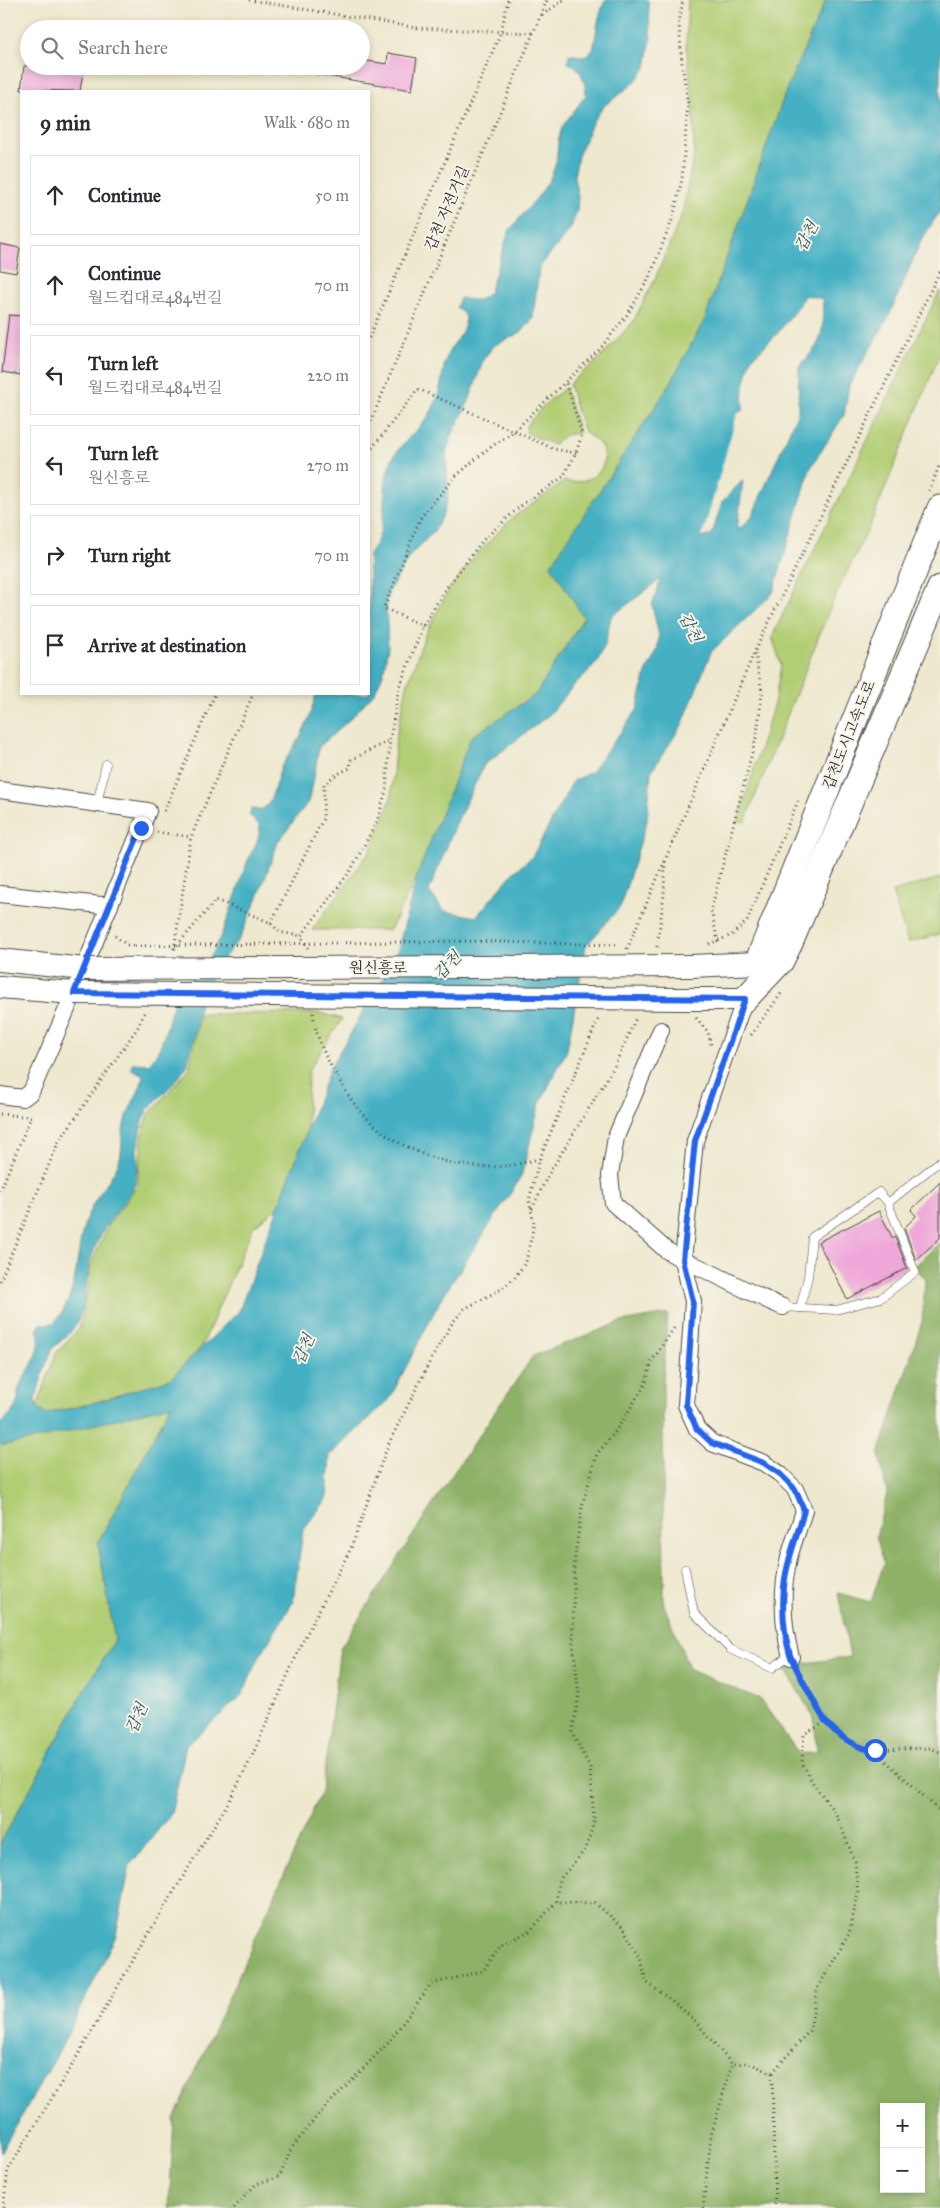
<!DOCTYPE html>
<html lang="en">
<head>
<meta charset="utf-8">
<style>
	:root { --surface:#fff; --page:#f2f2f3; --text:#2b2b33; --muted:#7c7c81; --line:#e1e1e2 }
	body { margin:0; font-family:"IM FELL Great Primer","Noto Serif KR",serif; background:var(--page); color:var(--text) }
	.controls { position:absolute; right:15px; bottom:15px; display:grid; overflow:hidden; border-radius:0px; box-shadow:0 2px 8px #0003 }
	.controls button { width:45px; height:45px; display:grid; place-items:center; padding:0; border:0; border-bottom:1px solid var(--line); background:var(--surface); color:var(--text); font:25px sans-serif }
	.stop { position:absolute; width:15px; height:15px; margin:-11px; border:4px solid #2563eb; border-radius:50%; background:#fff }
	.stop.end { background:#2563eb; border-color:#fff; box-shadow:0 1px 5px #0008 }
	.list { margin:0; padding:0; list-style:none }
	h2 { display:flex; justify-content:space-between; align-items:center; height:65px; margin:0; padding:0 20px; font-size:21px }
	h2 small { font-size:16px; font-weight:400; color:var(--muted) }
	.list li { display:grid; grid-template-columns:32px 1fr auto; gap:15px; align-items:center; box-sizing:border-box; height:80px; margin:0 10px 10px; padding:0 10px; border:1px solid var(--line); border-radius:0px }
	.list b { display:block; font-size:19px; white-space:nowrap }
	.list p { margin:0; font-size:16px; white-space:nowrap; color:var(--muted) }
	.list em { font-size:16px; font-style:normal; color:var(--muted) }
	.icon { flex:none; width:28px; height:28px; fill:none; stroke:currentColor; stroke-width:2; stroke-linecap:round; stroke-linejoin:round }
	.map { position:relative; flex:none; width:940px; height:2208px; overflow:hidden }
	.search { position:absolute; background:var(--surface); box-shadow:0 2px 8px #0003; left:20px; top:20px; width:350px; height:55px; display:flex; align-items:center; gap:12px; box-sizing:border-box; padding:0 18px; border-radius:28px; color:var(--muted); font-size:19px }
	.panel { position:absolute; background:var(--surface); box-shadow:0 2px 8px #0003; left:20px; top:90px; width:350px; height:605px; border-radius:0px }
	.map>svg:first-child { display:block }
	.green { fill:#b2ce75; stroke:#6e7c50 }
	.forest { fill:#8db166; stroke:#5c6e48; fill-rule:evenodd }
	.water { fill:#45b0c3; stroke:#386e77; fill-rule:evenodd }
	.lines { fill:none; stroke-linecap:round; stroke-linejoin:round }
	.river { stroke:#45b0c3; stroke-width:30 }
	.building { fill:#efa7d9 }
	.lane-casing { stroke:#484743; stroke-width:9 }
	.street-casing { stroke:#484743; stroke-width:18 }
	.secondary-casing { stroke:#484743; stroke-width:24 }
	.primary-casing { stroke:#484743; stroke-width:27 }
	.path { stroke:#484743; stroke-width:3; stroke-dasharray:1 4; stroke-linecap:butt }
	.lane { stroke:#fff; stroke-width:8 }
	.street { stroke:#fff; stroke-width:16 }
	.secondary { stroke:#fff; stroke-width:22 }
	.primary { stroke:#fff; stroke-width:25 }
	.secondary-bridge-casing { stroke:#484743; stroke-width:24; stroke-linecap:butt }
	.path-bridge { stroke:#484743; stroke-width:3; stroke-dasharray:1 4; stroke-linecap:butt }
	.secondary-bridge { stroke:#fff; stroke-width:22 }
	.route { stroke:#2563eb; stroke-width:6 }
	.labels { text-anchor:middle; stroke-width:4; stroke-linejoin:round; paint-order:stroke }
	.street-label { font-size:15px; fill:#2b2b2b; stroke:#f7f3e8 }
	.water-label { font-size:16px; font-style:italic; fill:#345a60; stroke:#f7f3e8 }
</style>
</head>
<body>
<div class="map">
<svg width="940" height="2208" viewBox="0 0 940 2208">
	<rect width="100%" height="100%" fill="#f7f3e8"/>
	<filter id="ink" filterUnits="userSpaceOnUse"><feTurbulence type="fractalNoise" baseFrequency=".02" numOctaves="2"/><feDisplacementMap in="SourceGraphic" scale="10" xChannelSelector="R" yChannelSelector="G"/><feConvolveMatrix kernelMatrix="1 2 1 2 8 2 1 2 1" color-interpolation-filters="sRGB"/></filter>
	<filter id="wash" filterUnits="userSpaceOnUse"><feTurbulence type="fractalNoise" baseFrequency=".0096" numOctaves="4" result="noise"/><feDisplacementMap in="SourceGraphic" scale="20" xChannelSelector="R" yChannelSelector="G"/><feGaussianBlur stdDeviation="1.12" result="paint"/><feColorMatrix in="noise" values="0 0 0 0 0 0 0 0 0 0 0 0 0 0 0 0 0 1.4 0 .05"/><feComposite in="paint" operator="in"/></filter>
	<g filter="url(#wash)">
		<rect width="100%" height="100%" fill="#eee8ce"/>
		<!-- green -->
		<g class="green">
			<path d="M 688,0 L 826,0 L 787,88 L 705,319 L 670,384 L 551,565 L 584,617 L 536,694 L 471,737 L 417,876 L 390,930 L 312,930 L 370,851 L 391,798 L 396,737 L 407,686 L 425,635 L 448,591 L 475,556 L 511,519 L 565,481 C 585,486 612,472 602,448 C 599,440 590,438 585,432 C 580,425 572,394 569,384 L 599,359 L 633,322 L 655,279 L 682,214 L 694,154 L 693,104 L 686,44 Z"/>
			<path d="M 940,290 L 940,354 L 870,525 L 832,603 L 745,822 L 738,821 L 775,700 L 781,665 L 772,637 Z"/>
			<path d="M 565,388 L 579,433 L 565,435 L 554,445 L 527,433 L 526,426 L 545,404 Z"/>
			<path d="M 940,878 L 940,934 L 908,943 L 892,892 Z"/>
			<path d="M 321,1013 L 342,1019 L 308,1071 L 307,1131 L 278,1207 L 253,1227 L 202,1346 L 170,1379 L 90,1404 L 45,1414 L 37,1407 L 56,1353 L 79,1329 L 88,1290 L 91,1264 L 108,1226 L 137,1186 L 143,1131 L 149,1114 L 189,1069 L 200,1014 Z"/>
			<path d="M 171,1404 L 98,1543 L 115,1640 L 80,1698 L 0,1844 L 0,1446 L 38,1439 Z"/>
		</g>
		<!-- forest -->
		<path class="forest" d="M 940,1242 L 940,2208 L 169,2208 L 174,2119 L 322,1790 L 340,1648 L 448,1481 L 533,1356 L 621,1322 L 668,1314 L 663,1381 L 664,1605 L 690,1670 L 760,1699 L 799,1754 L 817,1752 L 814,1718 L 783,1666 L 850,1657 L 838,1593 L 871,1602 L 884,1563 L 876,1536 L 887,1494 L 879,1454 L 922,1322 L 925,1281 L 916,1265 ZM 884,2107 L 921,2107 L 921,2189 L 884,2189 Z"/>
		<!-- water -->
		<path class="water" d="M 605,0 L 648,0 L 651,39 L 646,68 L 633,84 L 605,105 L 593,121 L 578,156 L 574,177 L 578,197 L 577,210 L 571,228 L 539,268 L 533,318 L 523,331 L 495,345 L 484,358 L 469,401 L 452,435 L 446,452 L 448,498 L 442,517 L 434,531 L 410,556 L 389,591 L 386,601 L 388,648 L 383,674 L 375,692 L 350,719 L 319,747 L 313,784 L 308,802 L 278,842 L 260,892 L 240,938 L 217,966 L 204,990 L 199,1007 L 196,1028 L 187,1066 L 176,1081 L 147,1110 L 140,1131 L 137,1149 L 138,1167 L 133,1189 L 104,1229 L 96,1245 L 89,1264 L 84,1304 L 77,1323 L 69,1334 L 53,1348 L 45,1367 L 35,1400 L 37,1407 L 45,1414 L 90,1404 L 170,1379 L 239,1311 L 331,1066 L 396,956 L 417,876 L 471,737 L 536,694 L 584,618 L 551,565 L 670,384 L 705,319 L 787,88 L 826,0 L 940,0 L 940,211 L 921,241 L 888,318 L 849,385 L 844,415 L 810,469 L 773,593 L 711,652 L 682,725 L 651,772 L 647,821 L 620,907 L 586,946 L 567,1050 L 540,1103 L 521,1177 L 441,1299 L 389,1400 L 330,1455 L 327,1499 L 303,1530 L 293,1602 L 260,1656 L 242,1695 L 186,1746 L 171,1814 L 130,1865 L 116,1936 L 59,2052 L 0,2153 L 0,1844 L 80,1698 L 115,1640 L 98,1543 L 171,1405 L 38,1439 L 0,1446 L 0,1424 C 6,1419 14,1411 17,1403 C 19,1398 17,1392 19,1387 C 27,1370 46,1350 37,1330 L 41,1324 L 54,1323 C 78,1296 75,1263 83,1230 C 89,1204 105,1189 117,1166 C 124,1153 120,1139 124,1125 C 128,1109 138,1095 143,1079 L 142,1074 L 131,1069 L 132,1063 L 149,1064 C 167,1044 167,1014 179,991 C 188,976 203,968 212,954 C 227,926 236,894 246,865 C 251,851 260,842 260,826 L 249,815 L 251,809 L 260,810 L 267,806 L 272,796 L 281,767 L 300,737 L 310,716 L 316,694 L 369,694 L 369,554 C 393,527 376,486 394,456 C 405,438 424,427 433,408 C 442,392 441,373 447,356 C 451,344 465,335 465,319 C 465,313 460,311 456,308 L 460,298 C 472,301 479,302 489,293 L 509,231 L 540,194 L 550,179 L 556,163 L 558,143 L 562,127 L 586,95 C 585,82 582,67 568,63 L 569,54 L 585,57 L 593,50 L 599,17 ZM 806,295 L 823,299 C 822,334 826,340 799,366 L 798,412 L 751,518 L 737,531 L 743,480 L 722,502 L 712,534 L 691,543 L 678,516 L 693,492 L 696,464 L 708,429 L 743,410 L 744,386 L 751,359 L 778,333 ZM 661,579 L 652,605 L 659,636 L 657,651 L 646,673 L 637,710 L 591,772 L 573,781 L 532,857 L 512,874 L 476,917 L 444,911 L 429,891 L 459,817 L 484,765 L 550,714 L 575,684 L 596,664 L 605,645 L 611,617 Z"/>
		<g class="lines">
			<!-- river -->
			<path class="river" d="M 679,576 L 686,539 L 730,384"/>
		</g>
		<g id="blocks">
			<!-- building -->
			<g class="building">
				<path d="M 388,53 L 417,58 L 412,90 L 315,74 L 315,66 L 361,66 L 361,60 L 387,64 Z"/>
				<path d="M 24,66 L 63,66 L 63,69 L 83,73 L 80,91 L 21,90 Z"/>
				<path d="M 0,244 L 20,248 L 16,273 L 0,270 Z"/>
				<path d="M 9,315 L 21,316 L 21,375 L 2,372 Z"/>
				<path d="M 940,1182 L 940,1238 L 916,1260 L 904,1228 L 916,1216 L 911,1210 Z"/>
				<path d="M 879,1211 L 893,1239 L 895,1236 L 907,1268 L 847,1299 L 818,1242 Z"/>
			</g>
		</g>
	</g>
	<g filter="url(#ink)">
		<use href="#blocks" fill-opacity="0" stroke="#484743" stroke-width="1"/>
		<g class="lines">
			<defs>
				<g id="lane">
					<path d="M 97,804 L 106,764"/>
					<path d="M 783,1307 L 836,1310 L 881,1298 L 915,1272 L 888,1203 L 940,1161"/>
					<path d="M 800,1308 L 808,1277 L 812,1237 L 879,1192 L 888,1203"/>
					<path d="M 685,1569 L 694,1613 L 730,1649 L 772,1668 L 790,1655"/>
				</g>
				<g id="street">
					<path d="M 0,790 L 148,811 L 74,993 L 31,1092 L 23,1098 L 0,1095"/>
					<path d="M 0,894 L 110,906"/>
					<path d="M 748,990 L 695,1141 L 683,1260 C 717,1274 749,1293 783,1307"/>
					<path d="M 661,1030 L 616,1137 L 610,1175 L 613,1203 L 666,1250 L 683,1260 L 693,1301 L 686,1405 L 697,1429 L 712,1443 L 764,1463 L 780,1474 L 795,1489 L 804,1510 C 800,1526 793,1542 789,1558 C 781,1591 782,1624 791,1657"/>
				</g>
				<g id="secondary">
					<path d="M 0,960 L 84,969"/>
					<path d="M 691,966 L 757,963"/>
					<path d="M 0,987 L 74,993"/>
					<path d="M 680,999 L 745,999"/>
				</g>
				<g id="primary">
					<path d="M 757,963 L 940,508"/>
					<path d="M 745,999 L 781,961 L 791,941 L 940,588"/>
				</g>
			</defs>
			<!-- lane casing -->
			<use href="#lane" class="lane-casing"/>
			<!-- street casing -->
			<use href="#street" class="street-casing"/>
			<!-- secondary casing -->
			<use href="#secondary" class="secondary-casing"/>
			<!-- primary casing -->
			<use href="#primary" class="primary-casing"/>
			<!-- path -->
			<g class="path">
				<path d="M 249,0 L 418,28 L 533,33"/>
				<path d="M 542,15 L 564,0"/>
				<path d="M 369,338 L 501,32 L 508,0"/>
				<path d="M 369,426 L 547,0"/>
				<path d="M 369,452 L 418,389 L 554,449 L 576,453"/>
				<path d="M 929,491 L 940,464"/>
				<path d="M 423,626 L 384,608 L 421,517 L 455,477 L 485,451 L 513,432 L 599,350 L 627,315 L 649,278 L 673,218 L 682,179 L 688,103 L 682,65 L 679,23 L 683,0"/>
				<path d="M 164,811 L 215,694"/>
				<path d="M 157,832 L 191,837"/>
				<path d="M 271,923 L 323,819 L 324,784 L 334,776 L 350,768 L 351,760 L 390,740"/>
				<path d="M 115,936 L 127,945 L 135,946"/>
				<path d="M 718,942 L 711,910 L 757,734 L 762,693 L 755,653"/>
				<path d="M 709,944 L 732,935 L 747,921 L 798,801"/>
				<path d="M 657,947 L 664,895 L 665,861"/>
				<path d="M 308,948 L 301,936 L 351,870 L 377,821 L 386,791 L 390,740 L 399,688 L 423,626 L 444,591 L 483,540 L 524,503 L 563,477 L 576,453 L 582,434 L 566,383"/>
				<path d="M 174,949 L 191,837 L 253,694"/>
				<path d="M 174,949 L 216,900 L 271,923 L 279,932 L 301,936"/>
				<path d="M 627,949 L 754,653 L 940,271"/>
				<path d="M 313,1013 C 316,1040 327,1060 341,1083 C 347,1094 354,1105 363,1114 C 396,1151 457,1172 506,1166 C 517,1165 528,1161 539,1159"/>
				<path d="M 696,1018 L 708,1032 L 711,1045"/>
				<path d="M 751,1035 L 783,991"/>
				<path d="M 0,1114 L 31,1117 L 0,1191"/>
				<path d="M 532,1209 L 547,1177 L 614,1067 L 636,1018"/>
				<path d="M 0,1281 L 58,1143 L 138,1027 L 145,1011"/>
				<path d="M 674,1328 L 652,1361 L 645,1385 L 615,1432 L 597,1454 L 582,1506 L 574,1564 L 573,1643 L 579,1695 L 572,1733 L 590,1767 L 594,1822 L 586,1849 L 559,1880 L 556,1902 L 595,1903 L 624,1928 L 641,1958 L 646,1982 L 675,2003 L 695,2021 L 732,2064 L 749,2063 L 772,2073 L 810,2030 L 817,1989 L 849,1934 L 858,1894 L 855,1862 L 836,1814 L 812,1782 L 802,1762 L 804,1734 L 826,1722"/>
				<path d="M 798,1671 L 826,1722 L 853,1744 L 868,1750 L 930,1748 L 940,1752"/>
				<path d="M 875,1751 L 940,1811"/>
				<path d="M 772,2073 L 775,2208"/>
				<path d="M 3,2208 L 8,2170 L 72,2065 L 156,1921 L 231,1798 L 252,1756 L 302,1643 L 351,1548 L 388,1445 L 430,1361 L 453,1322 L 464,1309 L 503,1288 L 515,1277 L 526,1262 L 534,1224 L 529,1200 L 540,1158 L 599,1017"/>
				<path d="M 234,2208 L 256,2184 L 280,2176 L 291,2149 L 317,2116 L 388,2043 L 431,1984 L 483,1971 L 501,1945 L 530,1931 L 556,1902"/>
				<path d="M 703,2208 L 711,2136 L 732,2064"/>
			</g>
			<!-- lane -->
			<use href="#lane" class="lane"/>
			<!-- street -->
			<use href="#street" class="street"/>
			<!-- secondary -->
			<use href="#secondary" class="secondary"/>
			<!-- primary -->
			<use href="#primary" class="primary"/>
			<defs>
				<g id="secondary-bridge">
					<path d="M 84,969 L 691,966"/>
					<path d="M 74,993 L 680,999"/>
				</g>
			</defs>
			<!-- secondary-bridge casing -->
			<use href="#secondary-bridge" class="secondary-bridge-casing"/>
			<!-- path-bridge -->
			<path class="path-bridge" d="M 135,946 L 463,941 L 620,945"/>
			<!-- secondary-bridge -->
			<use href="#secondary-bridge" class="secondary-bridge"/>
		</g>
	</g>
	<g class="lines" filter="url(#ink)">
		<!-- route -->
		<path class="route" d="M 141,828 L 74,993 L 745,999 L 695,1141 L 683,1260 L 693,1301 L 686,1405 L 697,1429 L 712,1443 L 764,1463 L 780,1474 L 795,1489 L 804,1510 C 798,1536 786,1560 784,1587 C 782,1609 784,1634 790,1655 C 794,1665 820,1714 826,1722 C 837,1735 858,1750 875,1750"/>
	</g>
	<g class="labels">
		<!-- street labels -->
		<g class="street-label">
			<text transform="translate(447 208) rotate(-67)" y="5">갑천 자전거길</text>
			<text transform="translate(849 735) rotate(-68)" y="5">갑천도시고속도로</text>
			<text x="378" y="973">원신흥로</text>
		</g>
		<!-- water labels -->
		<g class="water-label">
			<text transform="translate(806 236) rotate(-62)" y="6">갑천</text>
			<text transform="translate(691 627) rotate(62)" y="6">갑천</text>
			<text transform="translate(447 965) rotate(-47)" y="6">갑천</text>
			<text transform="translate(303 1349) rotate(-66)" y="6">갑천</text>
			<text transform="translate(136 1718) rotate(-66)" y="6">갑천</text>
		</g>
	</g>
</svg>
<div class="controls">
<button>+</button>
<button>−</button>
</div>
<div class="stop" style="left:875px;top:1750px"></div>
<div class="stop end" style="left:141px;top:828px"></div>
<div class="search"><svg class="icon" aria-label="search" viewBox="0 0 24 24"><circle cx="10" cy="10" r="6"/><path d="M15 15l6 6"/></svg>Search here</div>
<section class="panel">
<h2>9 min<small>Walk · 680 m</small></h2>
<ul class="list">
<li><svg class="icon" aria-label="ahead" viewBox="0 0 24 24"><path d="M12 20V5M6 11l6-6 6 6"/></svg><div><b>Continue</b></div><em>50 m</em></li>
<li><svg class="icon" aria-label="ahead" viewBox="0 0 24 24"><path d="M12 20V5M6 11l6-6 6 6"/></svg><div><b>Continue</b><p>월드컵대로484번길</p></div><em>70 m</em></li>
<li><svg class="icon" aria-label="left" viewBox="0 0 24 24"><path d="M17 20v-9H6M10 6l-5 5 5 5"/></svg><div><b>Turn left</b><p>월드컵대로484번길</p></div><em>220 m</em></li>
<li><svg class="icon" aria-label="left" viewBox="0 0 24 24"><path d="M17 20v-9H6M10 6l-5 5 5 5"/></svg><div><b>Turn left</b><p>원신흥로</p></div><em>270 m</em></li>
<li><svg class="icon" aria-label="right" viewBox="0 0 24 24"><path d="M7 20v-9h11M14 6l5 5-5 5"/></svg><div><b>Turn right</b></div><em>70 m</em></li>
<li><svg class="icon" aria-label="arrive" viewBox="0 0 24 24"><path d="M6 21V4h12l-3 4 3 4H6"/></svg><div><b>Arrive at destination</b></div></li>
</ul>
</section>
</div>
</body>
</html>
